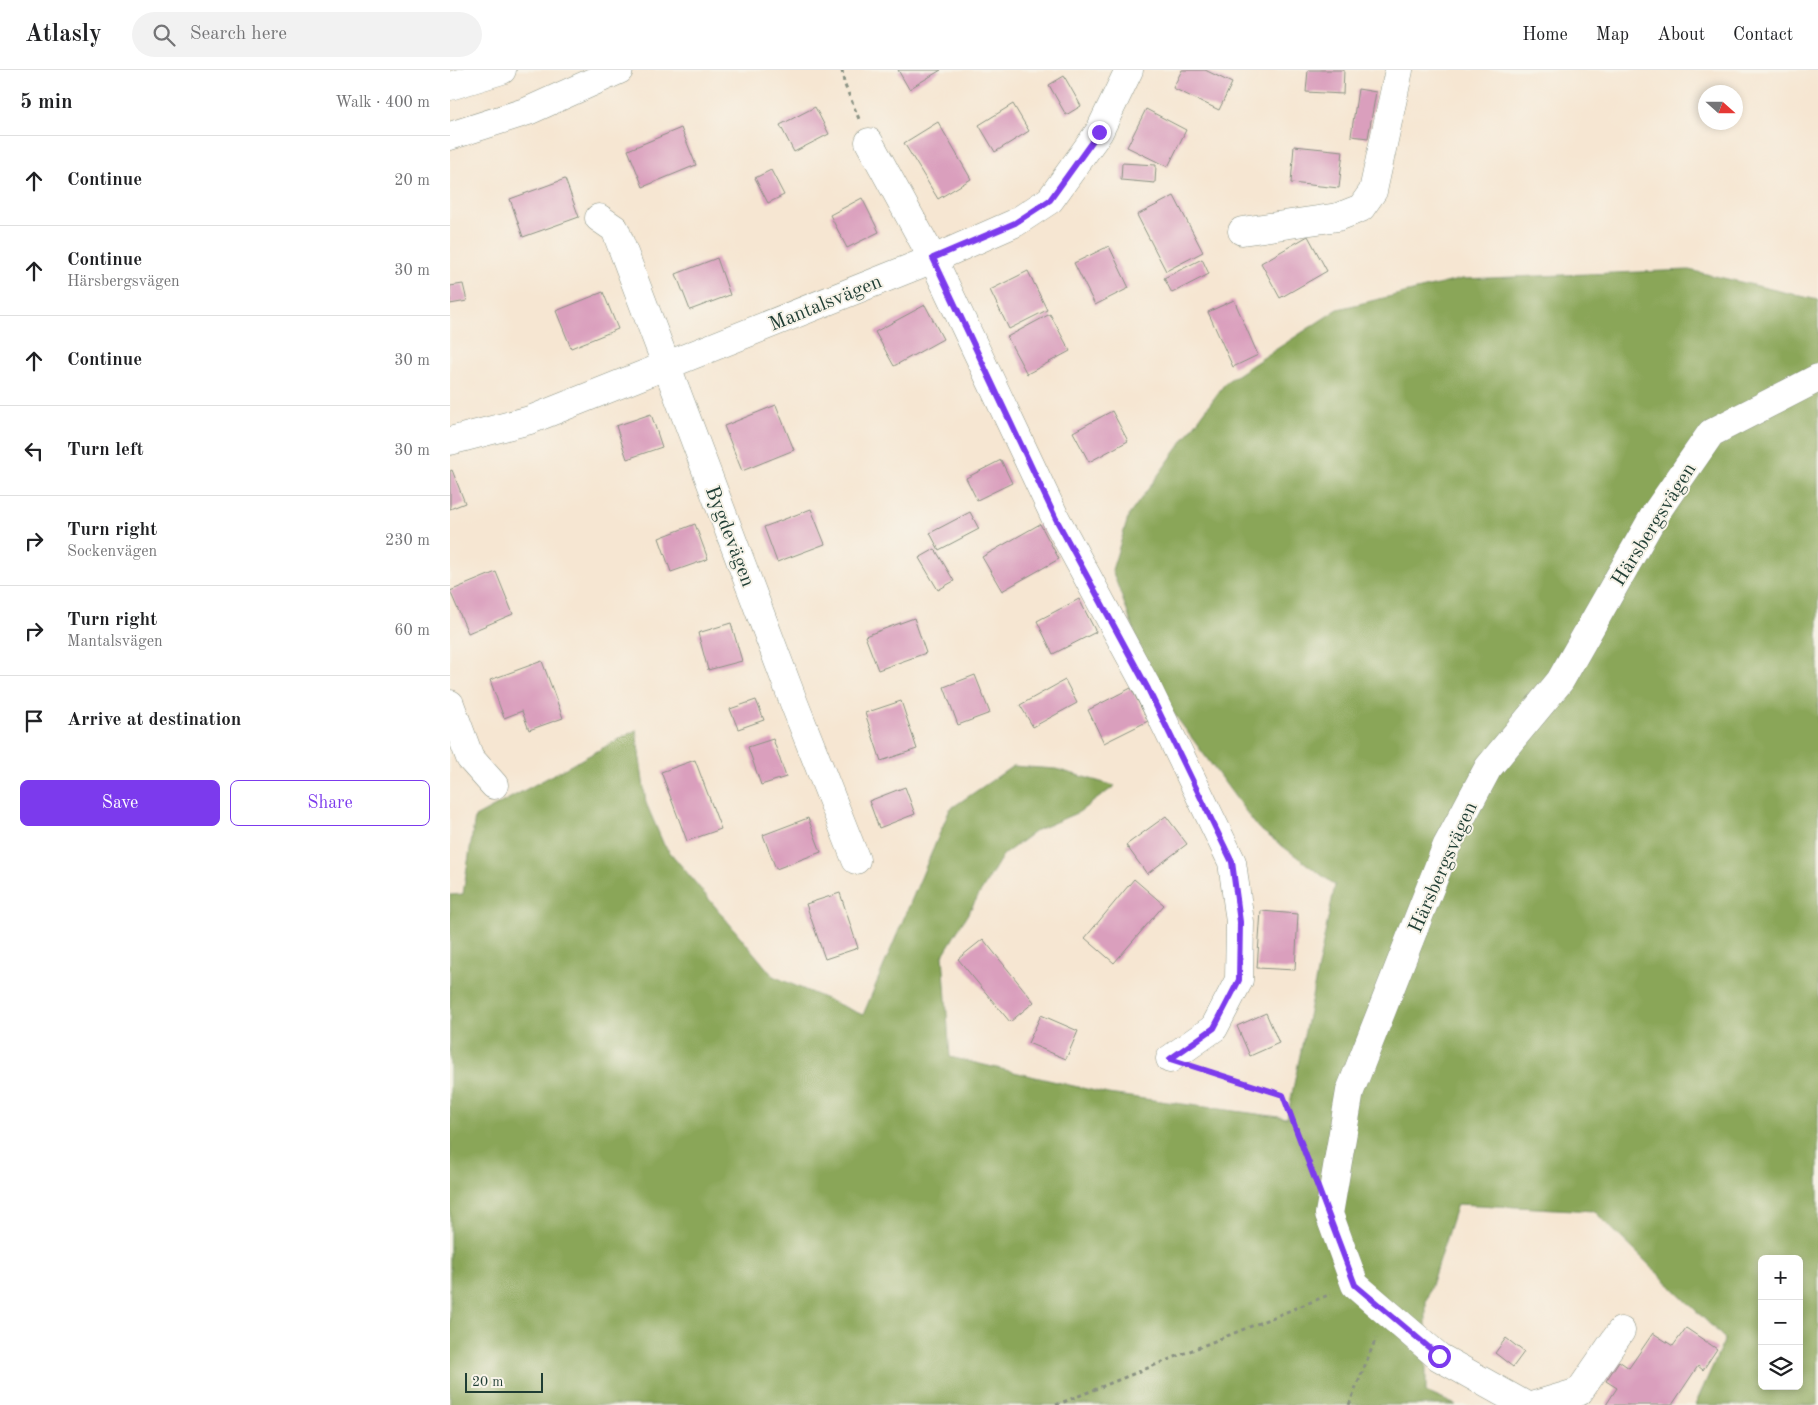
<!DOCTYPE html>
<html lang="en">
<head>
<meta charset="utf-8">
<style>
	:root { --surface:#fff; --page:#f2f2f2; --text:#202124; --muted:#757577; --line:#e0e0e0; --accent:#7c3aed }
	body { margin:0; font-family:"Old Standard TT",serif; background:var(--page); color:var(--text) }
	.controls { position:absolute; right:15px; bottom:15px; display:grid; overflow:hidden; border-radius:8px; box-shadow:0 2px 8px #0003 }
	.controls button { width:45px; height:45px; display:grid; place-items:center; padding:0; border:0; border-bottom:1px solid var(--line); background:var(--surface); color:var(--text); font:25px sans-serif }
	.compass { position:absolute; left:1248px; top:15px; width:45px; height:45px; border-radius:50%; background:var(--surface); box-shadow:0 2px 8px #0003; rotate:111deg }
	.scale { position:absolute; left:15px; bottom:12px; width:78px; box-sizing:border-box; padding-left:5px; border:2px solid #1f3d34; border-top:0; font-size:14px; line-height:18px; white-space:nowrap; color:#1f3d34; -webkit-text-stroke:4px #f7f3e8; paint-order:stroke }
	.stop { position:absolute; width:15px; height:15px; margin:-11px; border:4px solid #7c3aed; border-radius:50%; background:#fff }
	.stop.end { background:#7c3aed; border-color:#fff; box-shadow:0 1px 5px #0008 }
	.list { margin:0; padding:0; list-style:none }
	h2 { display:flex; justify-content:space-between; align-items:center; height:65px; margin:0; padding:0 20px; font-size:21px }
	h2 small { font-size:16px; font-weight:400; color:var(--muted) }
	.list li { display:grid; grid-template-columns:32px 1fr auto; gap:15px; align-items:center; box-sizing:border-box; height:90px; padding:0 20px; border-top:1px solid var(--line) }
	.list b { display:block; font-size:19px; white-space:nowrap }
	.list p { margin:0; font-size:16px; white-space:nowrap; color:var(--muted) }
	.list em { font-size:16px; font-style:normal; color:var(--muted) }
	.actions { display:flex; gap:10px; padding:15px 20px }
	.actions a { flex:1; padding:11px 0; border:1px solid var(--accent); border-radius:8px; text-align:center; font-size:18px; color:var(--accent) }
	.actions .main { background:var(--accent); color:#fff }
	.icon { flex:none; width:28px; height:28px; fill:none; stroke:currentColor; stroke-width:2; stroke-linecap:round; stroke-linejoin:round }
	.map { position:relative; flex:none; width:1368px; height:1335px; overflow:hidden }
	header { display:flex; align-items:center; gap:30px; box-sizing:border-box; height:70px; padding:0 25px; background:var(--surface); border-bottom:1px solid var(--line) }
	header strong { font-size:24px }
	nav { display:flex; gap:28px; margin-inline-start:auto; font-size:18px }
	.search { width:350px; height:45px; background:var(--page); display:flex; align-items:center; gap:12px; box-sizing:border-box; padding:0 18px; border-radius:28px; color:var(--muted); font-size:19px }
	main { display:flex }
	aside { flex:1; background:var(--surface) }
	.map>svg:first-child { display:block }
	.forest { fill:#8aa659; stroke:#547246; fill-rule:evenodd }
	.building { fill:#da9fbd }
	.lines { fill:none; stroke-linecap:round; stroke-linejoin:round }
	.minor-casing { stroke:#8a9283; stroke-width:29 }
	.secondary-casing { stroke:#8a9283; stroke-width:29 }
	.path { stroke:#8a9283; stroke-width:3; stroke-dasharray:4 4; stroke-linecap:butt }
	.minor { stroke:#fff; stroke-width:28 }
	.secondary { stroke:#fff; stroke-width:28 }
	.route { stroke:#7c3aed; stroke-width:6 }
	.labels { text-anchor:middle; stroke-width:4; stroke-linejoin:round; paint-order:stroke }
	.street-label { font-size:20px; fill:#1f3d34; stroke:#f7f3e8 }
</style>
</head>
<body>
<header>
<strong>Atlasly</strong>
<div class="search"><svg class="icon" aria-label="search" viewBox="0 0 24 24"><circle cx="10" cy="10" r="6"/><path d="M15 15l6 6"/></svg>Search here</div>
<nav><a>Home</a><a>Map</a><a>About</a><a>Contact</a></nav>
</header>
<main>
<aside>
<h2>5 min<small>Walk · 400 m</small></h2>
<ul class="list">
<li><svg class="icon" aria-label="ahead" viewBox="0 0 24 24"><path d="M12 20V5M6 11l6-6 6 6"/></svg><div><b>Continue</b></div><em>20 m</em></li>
<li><svg class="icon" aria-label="ahead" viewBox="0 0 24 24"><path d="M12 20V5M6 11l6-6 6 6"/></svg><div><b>Continue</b><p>Härsbergsvägen</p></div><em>30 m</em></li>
<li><svg class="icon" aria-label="ahead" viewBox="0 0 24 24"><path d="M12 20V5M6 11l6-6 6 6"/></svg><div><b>Continue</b></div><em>30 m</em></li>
<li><svg class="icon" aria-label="left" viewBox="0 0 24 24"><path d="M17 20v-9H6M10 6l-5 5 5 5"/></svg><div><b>Turn left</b></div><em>30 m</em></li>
<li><svg class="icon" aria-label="right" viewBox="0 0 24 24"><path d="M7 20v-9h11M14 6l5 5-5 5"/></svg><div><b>Turn right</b><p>Sockenvägen</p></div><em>230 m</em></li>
<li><svg class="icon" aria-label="right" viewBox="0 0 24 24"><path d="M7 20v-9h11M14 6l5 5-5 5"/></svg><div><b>Turn right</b><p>Mantalsvägen</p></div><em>60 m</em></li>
<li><svg class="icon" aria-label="arrive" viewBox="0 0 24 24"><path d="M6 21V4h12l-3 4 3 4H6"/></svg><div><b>Arrive at destination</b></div></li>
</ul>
<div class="actions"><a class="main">Save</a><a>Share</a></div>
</aside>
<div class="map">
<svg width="1368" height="1335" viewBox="0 0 1368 1335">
	<rect width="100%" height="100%" fill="#f7f3e8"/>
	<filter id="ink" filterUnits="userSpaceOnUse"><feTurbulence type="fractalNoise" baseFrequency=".02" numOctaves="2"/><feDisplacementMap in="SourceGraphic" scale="10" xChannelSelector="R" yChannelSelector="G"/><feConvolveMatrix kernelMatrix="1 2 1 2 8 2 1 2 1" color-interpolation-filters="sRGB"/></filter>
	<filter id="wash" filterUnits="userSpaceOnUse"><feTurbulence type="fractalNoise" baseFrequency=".0096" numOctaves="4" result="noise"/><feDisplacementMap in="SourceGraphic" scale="20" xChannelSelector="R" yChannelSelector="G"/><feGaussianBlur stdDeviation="1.12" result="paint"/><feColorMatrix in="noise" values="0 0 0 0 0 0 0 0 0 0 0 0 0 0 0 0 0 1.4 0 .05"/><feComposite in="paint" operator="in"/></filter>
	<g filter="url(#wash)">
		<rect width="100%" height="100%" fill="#f6e6d2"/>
		<!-- forest -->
		<path class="forest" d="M 1239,200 L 1368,230 L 1368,1335 L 1245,1335 L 1275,1269 L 1144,1141 L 1007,1134 L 976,1231 L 976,1322 L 1006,1335 L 0,1335 L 0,825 L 13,824 L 25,747 L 186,660 L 196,733 L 214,775 L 323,906 L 413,945 L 500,739 L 563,696 L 606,699 L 665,716 L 629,742 L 587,760 L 553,785 L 493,885 L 500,987 L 658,1024 L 837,1048 L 885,815 L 808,758 L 705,618 L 662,500 L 679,445 L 776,312 L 888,239 L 1012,209 ZM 1312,1189 L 1349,1189 L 1349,1316 L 1312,1316 Z"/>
		<g id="blocks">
			<!-- building -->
			<g class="building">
				<path d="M 448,0 L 491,0 L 459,19 Z"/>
				<path d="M 732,0 L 755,0 L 782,13 L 769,40 L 723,18 Z"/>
				<path d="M 858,0 L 894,0 L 893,24 L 856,22 Z"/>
				<path d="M 614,6 L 631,36 L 616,45 L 599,15 Z"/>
				<path d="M 908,19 L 926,22 L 918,68 L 901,66 Z"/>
				<path d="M 563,34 L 579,61 L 545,82 L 529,55 Z"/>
				<path d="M 365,37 L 379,64 L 344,82 L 330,55 Z"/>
				<path d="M 696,39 L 736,60 L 718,97 L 677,77 Z"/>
				<path d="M 488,52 L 521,109 L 488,129 L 454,73 Z"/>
				<path d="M 231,58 L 246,95 L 193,117 L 178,80 Z"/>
				<path d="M 844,76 L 893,81 L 889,118 L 841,113 Z"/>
				<path d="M 672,93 L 706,95 L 705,113 L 671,110 Z"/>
				<path d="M 321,100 L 334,125 L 318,133 L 305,108 Z"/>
				<path d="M 115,109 L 129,147 L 73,167 L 60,129 Z"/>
				<path d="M 724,126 L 753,182 L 716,201 L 687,145 Z"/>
				<path d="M 412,128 L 429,162 L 397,178 L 380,145 Z"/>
				<path d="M 858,166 L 877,201 L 830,228 L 811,193 Z"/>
				<path d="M 659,176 L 679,218 L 645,235 L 624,193 Z"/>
				<path d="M 267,188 L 280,225 L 240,240 L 226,204 Z"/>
				<path d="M 752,189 L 759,204 L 722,223 L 714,208 Z"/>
				<path d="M 578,201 L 597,240 L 559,259 L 540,220 Z"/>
				<path d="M 13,214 L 17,231 L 0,234 L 0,216 Z"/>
				<path d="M 153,222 L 168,259 L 121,278 L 106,241 Z"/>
				<path d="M 784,230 L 808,285 L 783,297 L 758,242 Z"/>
				<path d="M 475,235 L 493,269 L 444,296 L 425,262 Z"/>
				<path d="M 600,244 L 620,281 L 577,304 L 557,267 Z"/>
				<path d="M 326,335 L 344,380 L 292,401 L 274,356 Z"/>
				<path d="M 662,341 L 678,371 L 639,392 L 623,362 Z"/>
				<path d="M 201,344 L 212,377 L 177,389 L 166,356 Z"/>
				<path d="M 551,390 L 562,413 L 527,430 L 516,408 Z"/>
				<path d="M 2,400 L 15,433 L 0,439 L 0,401 Z"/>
				<path d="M 361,439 L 375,474 L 327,492 L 314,457 Z"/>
				<path d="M 520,442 L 529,459 L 489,480 L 480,463 Z"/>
				<path d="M 245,454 L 258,489 L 221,502 L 209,468 Z"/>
				<path d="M 590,454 L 609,489 L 552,521 L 532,487 Z"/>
				<path d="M 485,479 L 504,511 L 488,520 L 469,488 Z"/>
				<path d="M 46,502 L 63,544 L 18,563 L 0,521 Z"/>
				<path d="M 629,529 L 646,562 L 603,584 L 587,551 Z"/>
				<path d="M 464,548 L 476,583 L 428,600 L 415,566 Z"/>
				<path d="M 281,553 L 292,591 L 258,600 L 248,563 Z"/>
				<path d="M 92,591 L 113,648 L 79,660 L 72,641 L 54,648 L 40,610 Z"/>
				<path d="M 525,605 L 540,643 L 508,655 L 494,617 Z"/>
				<path d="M 615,610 L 627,633 L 583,657 L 570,635 Z"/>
				<path d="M 681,618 L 698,651 L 654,673 L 638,640 Z"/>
				<path d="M 306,630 L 314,650 L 288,659 L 280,639 Z"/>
				<path d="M 451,631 L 467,679 L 431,691 L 415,643 Z"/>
				<path d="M 323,669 L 336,707 L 311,715 L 298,677 Z"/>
				<path d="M 245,690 L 271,759 L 237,771 L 211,702 Z"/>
				<path d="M 455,717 L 465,744 L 429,758 L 419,731 Z"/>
				<path d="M 716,746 L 737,774 L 697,804 L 676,775 Z"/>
				<path d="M 358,748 L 371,782 L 326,799 L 313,765 Z"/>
				<path d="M 684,809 L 714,835 L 664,893 L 635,868 Z"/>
				<path d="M 390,823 L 408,878 L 375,889 L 356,834 Z"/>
				<path d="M 811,841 L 848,844 L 845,900 L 807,898 Z"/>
				<path d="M 533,869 L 584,932 L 560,952 L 508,889 Z"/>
				<path d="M 816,943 L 829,973 L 800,986 L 787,956 Z"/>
				<path d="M 591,945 L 628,961 L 616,989 L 578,973 Z"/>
				<path d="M 1236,1258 L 1267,1279 L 1253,1300 L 1248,1296 L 1222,1335 L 1156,1335 L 1167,1318 L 1156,1311 L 1169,1291 L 1179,1298 L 1203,1263 L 1223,1276 Z"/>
				<path d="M 1056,1268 L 1074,1282 L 1063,1297 L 1045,1283 Z"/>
			</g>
		</g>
	</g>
	<g filter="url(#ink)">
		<use href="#blocks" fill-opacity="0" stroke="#8a9283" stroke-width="1"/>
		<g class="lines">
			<defs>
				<g id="minor">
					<path d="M 419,72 L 483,189 L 606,449 L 698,619 L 782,792 L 790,852 L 789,910 L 764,958 L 720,989"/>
					<path d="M 149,148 L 165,159 L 344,633 L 406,790"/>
					<path d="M 792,161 L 888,147 L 911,138 L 923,121 L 949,0"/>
					<path d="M 0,371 L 80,350 L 483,189 L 565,153 L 600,130 L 649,62 L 679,0"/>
					<path d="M 0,634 L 20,688 L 44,715"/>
					<path d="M 1075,1335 L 989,1287 L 905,1215 L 879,1144 L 900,1021 L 997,775 L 1038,698 L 1110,611 L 1205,444 L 1261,363 L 1368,308"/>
					<path d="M 1085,1335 L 1129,1322 L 1171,1261"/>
				</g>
				<g id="secondary">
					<path d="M 0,16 L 52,0"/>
					<path d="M 0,66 L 78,41 L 169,0"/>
				</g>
			</defs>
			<!-- minor casing -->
			<use href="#minor" class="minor-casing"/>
			<!-- secondary casing -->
			<use href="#secondary" class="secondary-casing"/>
			<!-- path -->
			<g class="path">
				<path d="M 392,0 L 394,13 L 409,49"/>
				<path d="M 752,999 L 833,1025 L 860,1094"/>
				<path d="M 606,1335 L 881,1224"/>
				<path d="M 899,1335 L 926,1268"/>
			</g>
			<!-- minor -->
			<use href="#minor" class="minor"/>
			<!-- secondary -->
			<use href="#secondary" class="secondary"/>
		</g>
	</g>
	<g class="lines" filter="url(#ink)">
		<!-- route -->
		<path class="route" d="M 649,62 L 600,130 L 565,153 L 483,188 L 606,449 L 698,619 L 782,792 L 790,852 L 789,910 L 764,958 L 720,989 L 833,1025 L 905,1215 L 989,1286"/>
	</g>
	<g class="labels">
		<!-- street labels -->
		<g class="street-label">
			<text transform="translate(375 232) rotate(-22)" y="7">Mantalsvägen</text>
			<text transform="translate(1203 454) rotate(-58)" y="7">Härsbergsvägen</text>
			<text transform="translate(281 466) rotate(69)" y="7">Bygdevägen</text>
			<text transform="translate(992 797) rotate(-66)" y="7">Härsbergsvägen</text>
		</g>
	</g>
</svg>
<div class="controls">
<button>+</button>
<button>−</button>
<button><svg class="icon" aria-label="layers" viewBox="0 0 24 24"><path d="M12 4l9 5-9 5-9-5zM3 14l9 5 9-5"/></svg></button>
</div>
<svg class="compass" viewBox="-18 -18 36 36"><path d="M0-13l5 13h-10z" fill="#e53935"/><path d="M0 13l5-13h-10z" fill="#757577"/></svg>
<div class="scale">20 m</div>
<div class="stop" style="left:989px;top:1286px"></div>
<div class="stop end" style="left:649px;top:62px"></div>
</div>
</main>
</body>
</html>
